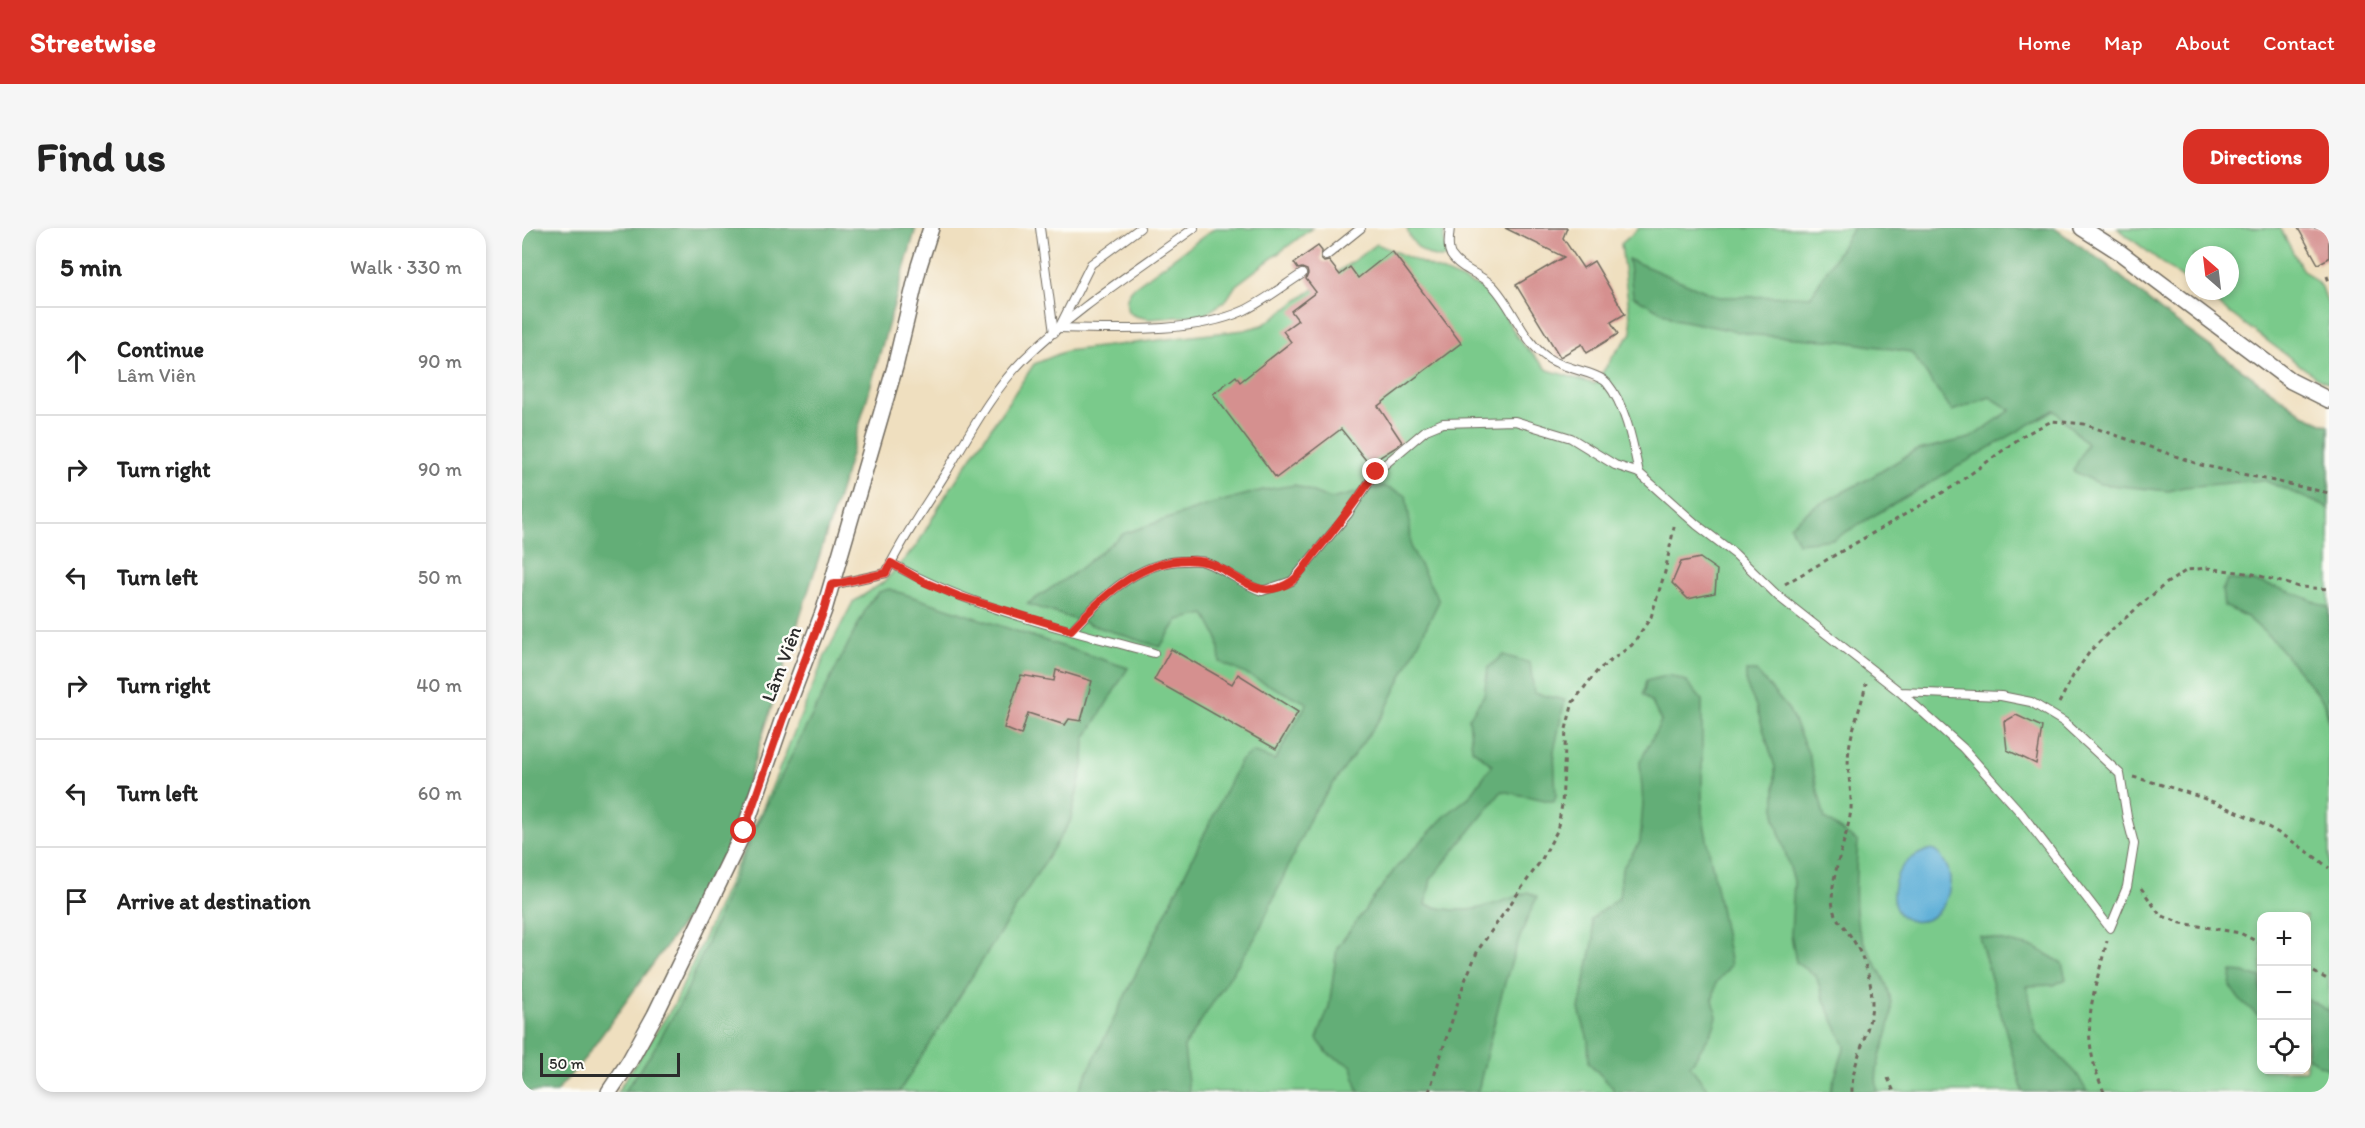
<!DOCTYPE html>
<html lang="en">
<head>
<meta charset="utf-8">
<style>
	:root { --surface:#fff; --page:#f6f6f6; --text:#222; --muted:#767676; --line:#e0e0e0; --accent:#d93025 }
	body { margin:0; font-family:Itim,sans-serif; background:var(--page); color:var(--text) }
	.controls { position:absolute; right:18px; bottom:18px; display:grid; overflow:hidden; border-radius:12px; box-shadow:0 3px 9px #0003 }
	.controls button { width:54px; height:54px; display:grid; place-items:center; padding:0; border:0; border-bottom:2px solid var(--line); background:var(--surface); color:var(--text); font:30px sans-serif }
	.compass { position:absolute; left:1663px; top:18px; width:54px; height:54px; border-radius:50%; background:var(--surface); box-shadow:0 3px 9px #0003; rotate:332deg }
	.scale { position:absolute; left:18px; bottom:15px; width:140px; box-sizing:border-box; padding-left:6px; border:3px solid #2b2b2b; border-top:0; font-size:16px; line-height:21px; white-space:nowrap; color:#2b2b2b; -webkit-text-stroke:4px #fdfcf7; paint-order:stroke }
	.stop { position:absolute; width:18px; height:18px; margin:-14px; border:4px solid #d93025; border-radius:50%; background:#fff }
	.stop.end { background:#d93025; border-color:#fff; box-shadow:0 2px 6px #0008 }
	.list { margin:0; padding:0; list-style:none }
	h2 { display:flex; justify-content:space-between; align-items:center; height:78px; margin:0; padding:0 24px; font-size:26px }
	h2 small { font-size:20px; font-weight:400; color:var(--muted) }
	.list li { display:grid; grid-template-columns:39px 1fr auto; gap:18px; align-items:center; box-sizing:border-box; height:108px; padding:0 24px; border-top:2px solid var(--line) }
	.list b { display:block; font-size:22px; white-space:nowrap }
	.list p { margin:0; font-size:20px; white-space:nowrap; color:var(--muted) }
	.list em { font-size:20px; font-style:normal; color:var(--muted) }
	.icon { flex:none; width:33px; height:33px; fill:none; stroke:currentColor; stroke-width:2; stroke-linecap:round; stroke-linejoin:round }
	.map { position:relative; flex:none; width:1807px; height:864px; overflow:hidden; border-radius:18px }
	header { display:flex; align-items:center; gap:36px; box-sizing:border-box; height:84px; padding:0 30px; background:var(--accent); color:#fff }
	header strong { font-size:28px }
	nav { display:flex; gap:33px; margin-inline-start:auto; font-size:21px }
	.intro { display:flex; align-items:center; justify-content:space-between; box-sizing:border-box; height:144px; padding:0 36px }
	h1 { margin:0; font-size:42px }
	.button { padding:15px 27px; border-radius:18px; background:var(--accent); color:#fff; font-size:21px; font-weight:700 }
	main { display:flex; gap:36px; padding:0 36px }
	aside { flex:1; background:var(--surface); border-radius:18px; box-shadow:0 3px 9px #0003 }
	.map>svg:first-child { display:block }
	.green { fill:#7aca8b; stroke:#527a5b; stroke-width:1.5; fill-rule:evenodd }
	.forest { fill:#63ae77; stroke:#476c51; stroke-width:1.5 }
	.water { fill:#5baed7; stroke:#436c81; stroke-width:1.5 }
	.building { fill:#d5908f }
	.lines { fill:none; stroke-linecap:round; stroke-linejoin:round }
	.lane-casing { stroke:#706a5f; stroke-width:10 }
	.street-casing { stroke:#706a5f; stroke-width:18 }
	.path { stroke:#706a5f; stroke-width:3; stroke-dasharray:4.5 4.5; stroke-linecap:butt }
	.lane { stroke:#fff; stroke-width:8 }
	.street { stroke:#fff; stroke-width:15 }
	.route { stroke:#d93025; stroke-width:8 }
	.labels { text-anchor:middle; stroke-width:5; stroke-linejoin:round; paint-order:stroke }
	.street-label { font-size:20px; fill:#2b2b2b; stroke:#fdfcf7 }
</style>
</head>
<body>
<header>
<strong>Streetwise</strong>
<nav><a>Home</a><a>Map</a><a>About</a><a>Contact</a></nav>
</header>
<div class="intro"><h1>Find us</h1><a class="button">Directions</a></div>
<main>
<aside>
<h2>5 min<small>Walk · 330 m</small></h2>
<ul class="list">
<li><svg class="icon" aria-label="ahead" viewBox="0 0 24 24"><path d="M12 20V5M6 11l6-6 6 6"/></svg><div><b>Continue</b><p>Lâm Viên</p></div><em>90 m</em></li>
<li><svg class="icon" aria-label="right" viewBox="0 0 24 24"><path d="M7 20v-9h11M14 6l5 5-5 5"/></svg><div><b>Turn right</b></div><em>90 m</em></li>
<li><svg class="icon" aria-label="left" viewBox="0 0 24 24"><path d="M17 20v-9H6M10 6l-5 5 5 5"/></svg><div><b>Turn left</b></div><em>50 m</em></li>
<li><svg class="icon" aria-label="right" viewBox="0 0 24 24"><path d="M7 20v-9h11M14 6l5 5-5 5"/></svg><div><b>Turn right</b></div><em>40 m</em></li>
<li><svg class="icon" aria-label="left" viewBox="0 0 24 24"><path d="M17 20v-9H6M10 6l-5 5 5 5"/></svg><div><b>Turn left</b></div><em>60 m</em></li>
<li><svg class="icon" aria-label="arrive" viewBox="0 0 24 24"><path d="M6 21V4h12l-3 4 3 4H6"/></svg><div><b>Arrive at destination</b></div></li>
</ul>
</aside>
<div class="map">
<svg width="1807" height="864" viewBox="0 0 1807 864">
	<rect width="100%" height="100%" fill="#fdfcf7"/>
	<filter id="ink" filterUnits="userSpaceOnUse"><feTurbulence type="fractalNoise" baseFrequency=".0167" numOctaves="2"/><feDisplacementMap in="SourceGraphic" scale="12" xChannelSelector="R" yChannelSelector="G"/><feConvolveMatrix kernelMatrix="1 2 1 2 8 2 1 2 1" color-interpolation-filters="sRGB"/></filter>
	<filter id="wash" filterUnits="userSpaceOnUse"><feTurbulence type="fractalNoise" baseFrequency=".008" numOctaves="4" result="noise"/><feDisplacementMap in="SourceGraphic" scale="24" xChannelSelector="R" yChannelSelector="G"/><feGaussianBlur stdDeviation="1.35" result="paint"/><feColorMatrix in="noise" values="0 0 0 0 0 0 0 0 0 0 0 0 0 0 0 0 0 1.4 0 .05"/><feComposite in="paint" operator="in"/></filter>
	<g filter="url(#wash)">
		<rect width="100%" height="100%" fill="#efdfbf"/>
		<!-- green -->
		<g class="green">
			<path d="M 693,0 L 790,0 L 714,57 L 705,71 L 683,87 L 627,91 L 613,88 L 606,84 C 603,73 604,68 612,59 Z"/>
			<path d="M 885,0 L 923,0 L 922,10 L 925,29 C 909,34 887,16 885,0 Z"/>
			<path d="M 1117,0 L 1532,0 L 1584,36 L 1639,83 L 1784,188 L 1807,198 L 1807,864 L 95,864 L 152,777 L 249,561 L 303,428 L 331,374 L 362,354 L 395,317 L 424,267 L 512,136 L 544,123 L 722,102 L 741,97 L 855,16 L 969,64 L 997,112 L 1026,142 L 1073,156 L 1093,125 L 1110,105 L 1099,16 ZM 1740,688 L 1784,688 L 1784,842 L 1740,842 Z"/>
			<path d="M 1595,0 L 1758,0 L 1780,41 L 1800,59 L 1807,80 L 1807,155 L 1794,149 L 1678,63 L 1708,63 L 1708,27 L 1672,27 L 1672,59 Z"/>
		</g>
		<!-- forest -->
		<g class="forest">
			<path d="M 0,0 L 394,0 L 323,247 L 197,645 L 63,830 L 34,864 L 0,864 Z"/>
			<path d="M 1331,0 L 1532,0 L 1584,36 L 1639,83 L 1784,188 L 1807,198 L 1807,280 L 1741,252 L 1662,259 L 1647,263 L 1578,256 L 1551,243 L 1565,216 L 1532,182 L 1312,311 L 1276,315 L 1268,298 L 1292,279 L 1350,249 L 1392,223 L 1448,210 L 1489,182 L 1468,169 L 1430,183 L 1389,124 L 1319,113 L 1233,107 L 1152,91 L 1111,68 L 1106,31 L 1197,69 L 1289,68 Z"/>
			<path d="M 773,257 L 809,271 L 861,258 L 884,267 L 888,295 L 889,320 L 917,373 L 862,485 L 791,584 L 735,707 L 662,819 L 667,864 L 556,864 L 718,533 L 730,524 L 753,532 L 785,475 L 698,434 L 696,411 L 683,386 L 656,392 L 638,419 L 505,376 L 551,346 L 601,306 L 686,277 L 741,262 Z"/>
			<path d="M 1706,352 C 1742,352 1775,365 1807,380 L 1807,495 L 1803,475 L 1751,412 L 1725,389 L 1702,378 L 1700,362 Z"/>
			<path d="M 367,361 L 606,440 L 563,511 L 562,534 L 548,594 L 377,864 L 102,864 L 129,826 L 163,767 L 235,596 L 347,375 L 357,364 Z"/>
			<path d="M 981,427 L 1008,435 L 1012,465 L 1043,472 L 1032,523 L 1034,568 L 1032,574 L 980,563 L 909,651 L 904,677 C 947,689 967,678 1006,664 L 1015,669 C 986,729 972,795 957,859 L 955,864 L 836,864 L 830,838 L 806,826 L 795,811 L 807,779 L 815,720 L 873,641 L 923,588 L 948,568 L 970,537 L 950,521 L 947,490 L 962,467 L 966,440 Z"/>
			<path d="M 1224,443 L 1234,443 L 1267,482 L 1287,527 L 1303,591 L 1336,614 C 1334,634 1331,684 1337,702 C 1347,732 1372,753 1369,787 C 1367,813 1349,837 1356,864 L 1308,864 L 1323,818 L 1302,772 L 1294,748 L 1274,734 L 1269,707 L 1272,653 L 1253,591 L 1253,539 L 1234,478 L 1224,456 Z"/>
			<path d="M 1147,447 L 1164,453 L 1180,472 L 1180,585 L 1209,737 L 1194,755 L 1191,771 L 1195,789 L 1190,804 L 1168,838 L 1188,864 L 1091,864 L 1091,860 L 1067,835 L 1066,812 L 1057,781 L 1072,710 L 1069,691 L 1097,670 L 1100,641 L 1118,614 L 1121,575 L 1118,534 L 1139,493 L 1130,475 L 1121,466 L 1124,453 Z"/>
			<path d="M 1457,708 L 1514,720 L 1540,735 L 1544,751 L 1532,757 L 1505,758 L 1514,804 L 1555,846 L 1565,864 L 1501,864 Z"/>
			<path d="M 1710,744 L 1722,745 L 1739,750 L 1739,790 L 1717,771 L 1708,758 Z"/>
			<path d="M 1784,770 L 1807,783 L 1807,841 L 1797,837 L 1785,827 Z"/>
		</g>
		<!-- water -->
		<path class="water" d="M 1410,621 C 1422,629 1429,642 1428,656 C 1423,710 1354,704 1375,648 C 1379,635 1397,624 1410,621 Z"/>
		<g id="blocks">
			<!-- building -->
			<g class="building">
				<path d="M 983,0 L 1045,0 L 1041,10 L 1061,40 L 1072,33 L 1103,86 L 1089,94 L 1096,106 L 1065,125 L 1060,116 L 1038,129 L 994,57 L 1042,29 Z"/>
				<path d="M 1776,0 L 1807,0 L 1807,30 L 1796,36 Z"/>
				<path d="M 796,18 L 800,23 L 799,31 L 802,34 L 807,33 L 818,47 L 828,39 L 836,50 L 870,23 L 939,115 L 856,178 L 880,214 L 876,218 L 847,236 L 819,201 L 754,250 L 691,166 L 714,148 L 718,154 L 769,114 L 761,103 L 776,92 L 769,83 L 794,64 L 784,51 L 786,46 L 785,42 L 780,40 L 776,41 L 772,35 Z"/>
				<path d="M 1178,330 L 1195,342 L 1193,365 L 1166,371 L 1150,355 L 1159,334 Z"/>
				<path d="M 649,421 L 710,456 L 716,446 L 776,484 L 754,521 L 632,452 Z"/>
				<path d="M 534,442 L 570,453 L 559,493 L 547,491 L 543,497 L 506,485 L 499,507 L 482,500 L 499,447 L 532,453 Z"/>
				<path d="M 1494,487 L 1520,499 L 1514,536 L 1485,522 L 1482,494 Z"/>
			</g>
		</g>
	</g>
	<g filter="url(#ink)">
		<use href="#blocks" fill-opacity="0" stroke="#706a5f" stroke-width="1.5"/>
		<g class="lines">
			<defs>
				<g id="lane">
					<path d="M 518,0 L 532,105"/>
					<path d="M 618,0 L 569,36 L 537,100 C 593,101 669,106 721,83 C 741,74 761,58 780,46"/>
					<path d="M 928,0 C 927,9 925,19 929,27 C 938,41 958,46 970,57 C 991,78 1000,113 1026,130 C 1041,141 1076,144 1085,155 C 1104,178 1111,216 1117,245"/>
					<path d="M 804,28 L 839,0"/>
					<path d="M 369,335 C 449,381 544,401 632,425"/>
					<path d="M 310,357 L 364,345 C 381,309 404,277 425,243 C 448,205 471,162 502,131 C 553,81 615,42 672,0"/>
					<path d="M 550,402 C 579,370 617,332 664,333 C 670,333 677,332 682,334 C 703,341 720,356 740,363 L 770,353 L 826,286 L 854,244 L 904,202 L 921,195 L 993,193 L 1049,210 L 1093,237 L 1117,245 L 1175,297 L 1213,326 L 1256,368 L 1378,464 L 1441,520 L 1499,585 L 1588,700 L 1605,659 L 1612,616 L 1605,589 L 1598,546 L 1542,494 L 1509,474 L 1479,468 L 1378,464"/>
				</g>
				<g id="street">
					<path d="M 1560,0 L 1596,23 L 1769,153 L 1807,172"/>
					<path d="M 87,864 L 107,834 L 133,787 L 222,603 L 261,490 L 302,382 L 373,139 L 397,38 L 409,0"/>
				</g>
			</defs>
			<!-- lane casing -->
			<use href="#lane" class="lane-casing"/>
			<!-- street casing -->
			<use href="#street" class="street-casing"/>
			<!-- path -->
			<g class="path">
				<path d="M 1805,48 L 1807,54"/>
				<path d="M 1263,356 L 1432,258 L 1502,207 L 1530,193 L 1562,196 L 1679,237 L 1807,265"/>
				<path d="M 1537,475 L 1551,448 L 1569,422 L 1587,404 L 1642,357 L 1665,342 L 1685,340 L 1731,346 L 1777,359 L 1807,361"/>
				<path d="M 1611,549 C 1685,568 1748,592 1807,640"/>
				<path d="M 1619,660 L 1638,687 L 1659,695 L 1718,705 L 1740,716"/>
				<path d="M 1784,740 L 1807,752"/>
				<path d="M 1366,850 L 1372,864"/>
				<path d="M 907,864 L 942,755 L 956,722 L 1020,631 L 1035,603 L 1040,577 L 1044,501 L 1051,474 L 1076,442 L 1110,417 L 1129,389 L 1143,344 L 1153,294"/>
				<path d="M 1330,864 C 1329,834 1349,805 1350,775 C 1350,749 1340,723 1325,703 C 1321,697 1314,691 1312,684 C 1304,655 1326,611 1329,581 C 1330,561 1324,541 1327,521 C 1330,499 1340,477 1344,455"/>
				<path d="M 1582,864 C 1556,805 1570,772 1585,713"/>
			</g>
			<!-- lane -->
			<use href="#lane" class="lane"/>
			<!-- street -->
			<use href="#street" class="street"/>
		</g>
	</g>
	<g class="lines" filter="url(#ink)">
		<!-- route -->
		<path class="route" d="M 222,603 L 261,490 L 302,382 L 309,357 L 364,345 L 369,335 L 402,354 L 436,368 L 549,402 C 582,367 624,326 677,333 C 712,337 732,379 770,353 C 779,347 786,334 793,325 C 815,299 835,272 854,244"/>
	</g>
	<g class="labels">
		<!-- street labels -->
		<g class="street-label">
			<text transform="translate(259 436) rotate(-69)" y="7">Lâm Viên</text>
		</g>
	</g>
</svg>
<div class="controls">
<button>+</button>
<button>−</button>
<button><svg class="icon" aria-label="locate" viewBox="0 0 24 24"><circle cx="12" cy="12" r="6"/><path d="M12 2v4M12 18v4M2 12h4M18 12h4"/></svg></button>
</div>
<svg class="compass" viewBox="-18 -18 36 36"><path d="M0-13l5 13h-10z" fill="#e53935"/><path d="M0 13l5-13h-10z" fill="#767676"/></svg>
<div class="scale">50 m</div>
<div class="stop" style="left:222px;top:603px"></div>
<div class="stop end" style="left:854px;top:244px"></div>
</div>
</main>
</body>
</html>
